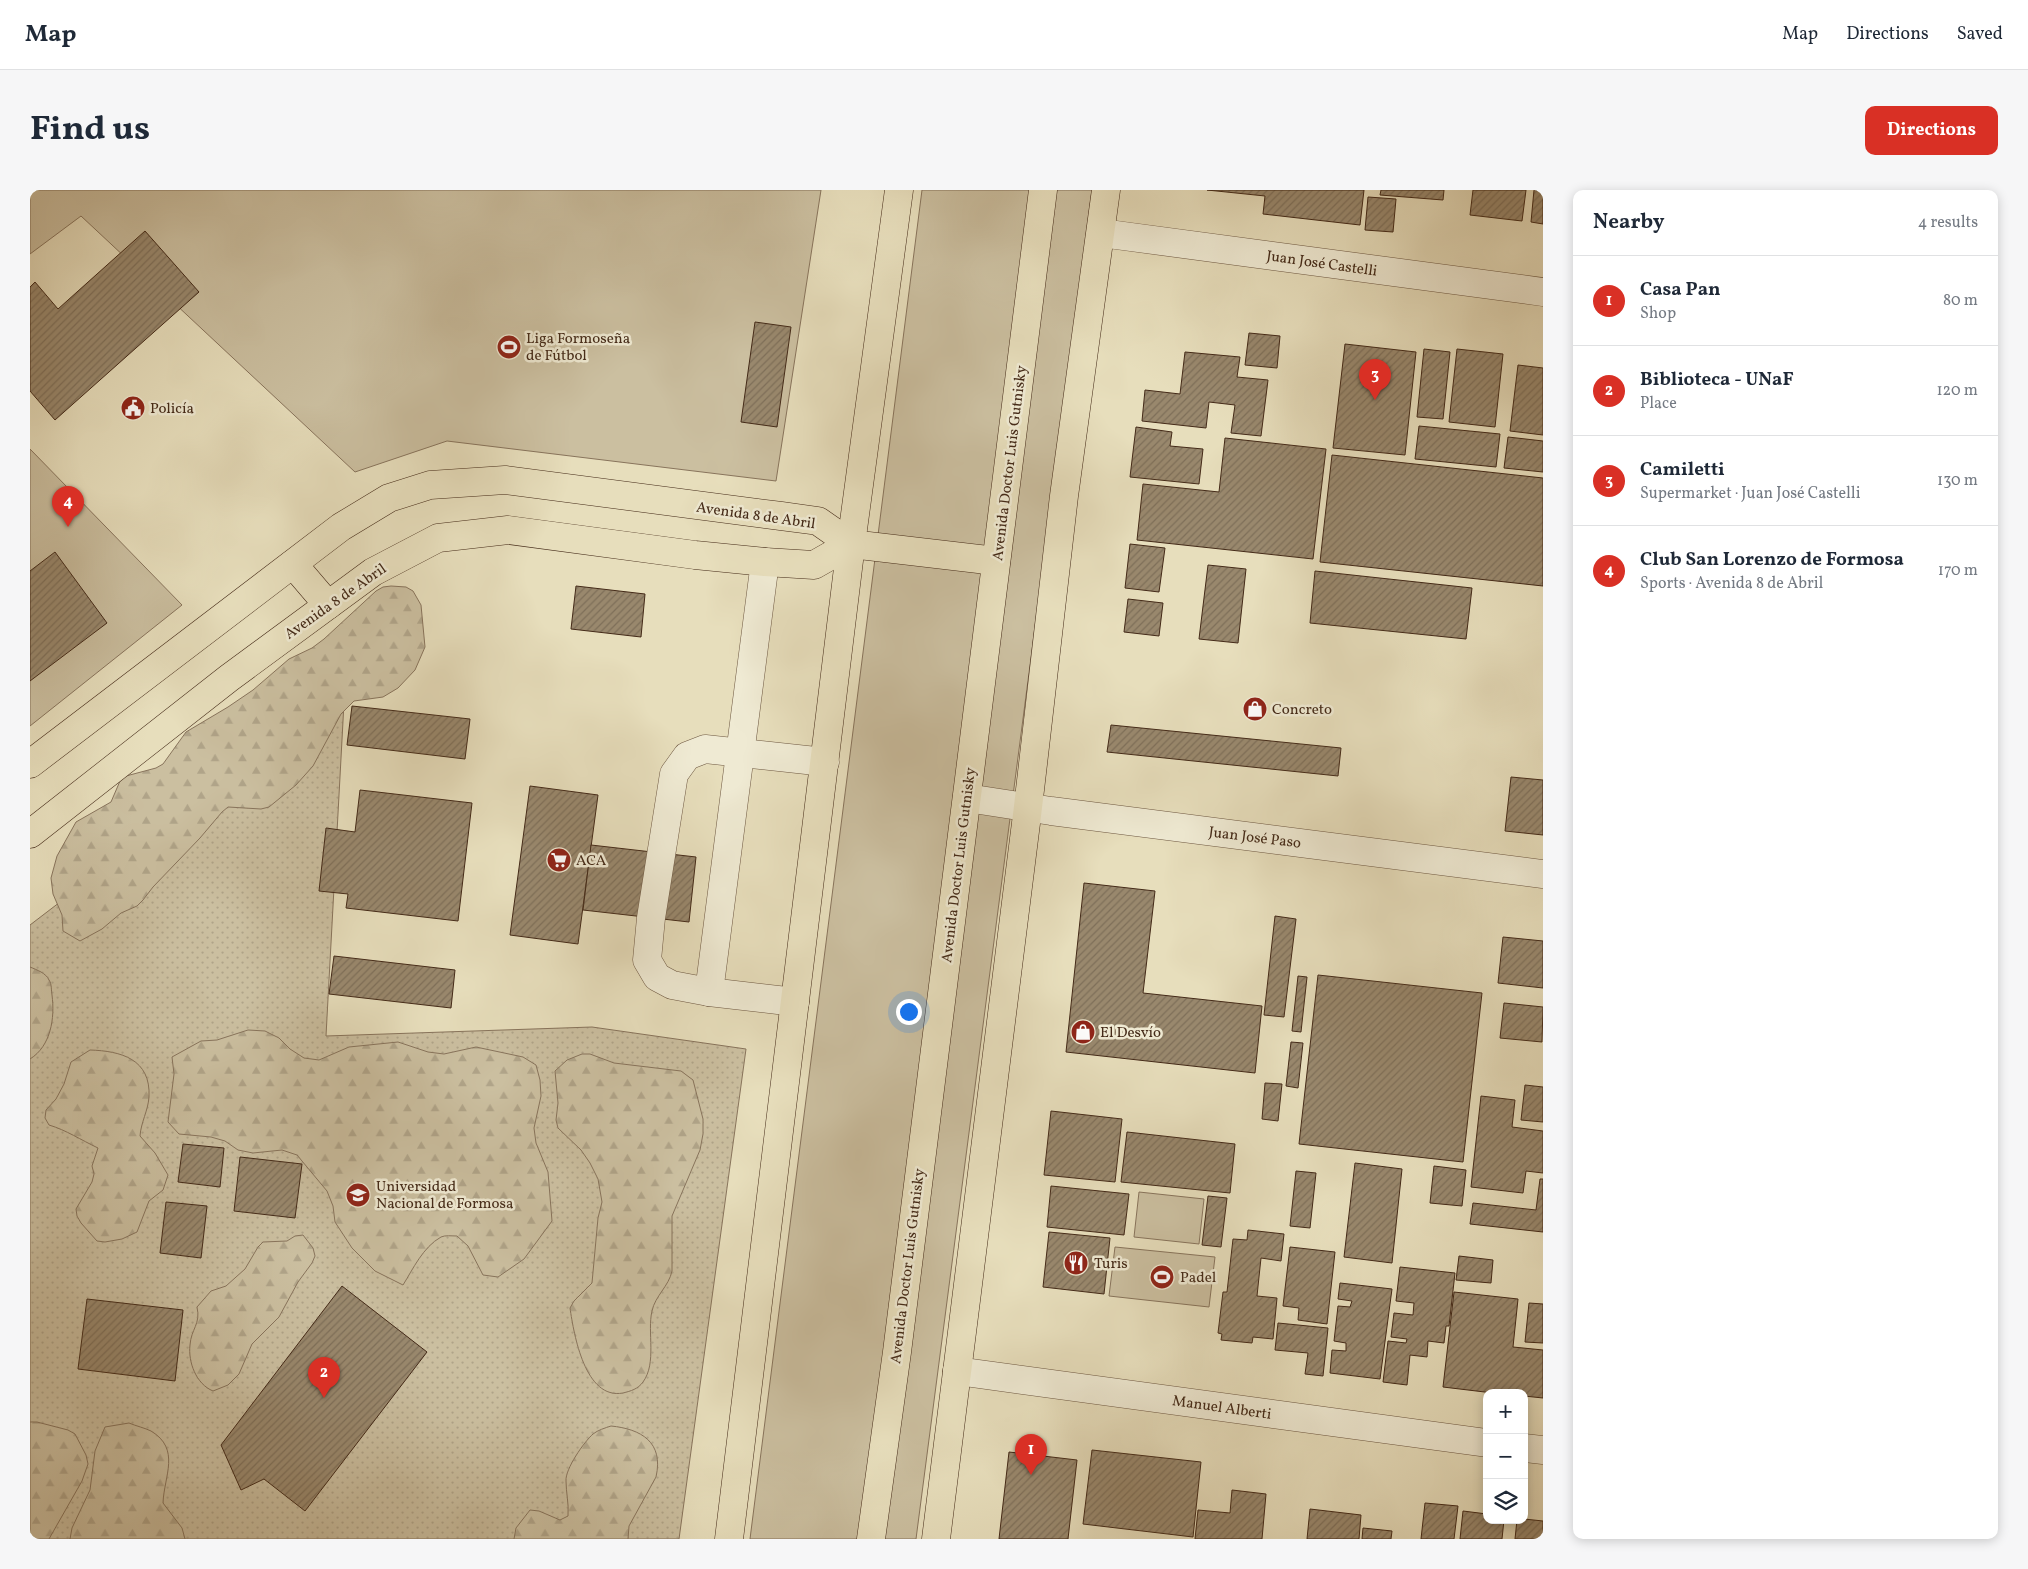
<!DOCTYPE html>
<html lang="en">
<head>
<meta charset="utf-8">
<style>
	:root { --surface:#fff; --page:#f6f6f7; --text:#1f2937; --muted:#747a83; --line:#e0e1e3; --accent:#d93025 }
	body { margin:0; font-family:Vollkorn,serif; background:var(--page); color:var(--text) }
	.controls { position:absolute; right:15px; bottom:15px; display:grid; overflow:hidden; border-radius:10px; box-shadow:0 2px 12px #0003 }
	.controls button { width:45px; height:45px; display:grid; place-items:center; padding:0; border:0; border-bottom:1px solid var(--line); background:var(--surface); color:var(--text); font:25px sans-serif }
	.you { position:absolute; left:878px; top:821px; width:18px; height:18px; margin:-12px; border:4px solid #fff; border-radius:50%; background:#1a73e8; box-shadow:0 0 0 8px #1a73e833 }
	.badge { display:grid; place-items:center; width:32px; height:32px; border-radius:50%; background:var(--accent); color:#fff; font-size:16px; font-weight:700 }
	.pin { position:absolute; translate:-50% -41px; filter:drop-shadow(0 1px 2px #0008) }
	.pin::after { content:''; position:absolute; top:26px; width:18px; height:15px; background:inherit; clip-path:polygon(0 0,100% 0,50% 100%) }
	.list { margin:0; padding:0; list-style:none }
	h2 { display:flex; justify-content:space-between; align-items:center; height:65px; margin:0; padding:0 20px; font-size:21px }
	h2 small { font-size:16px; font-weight:400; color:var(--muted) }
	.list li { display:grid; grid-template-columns:32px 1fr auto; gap:15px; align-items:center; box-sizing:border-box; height:90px; padding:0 20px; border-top:1px solid var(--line) }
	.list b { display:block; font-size:19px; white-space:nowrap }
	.list p { margin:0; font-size:16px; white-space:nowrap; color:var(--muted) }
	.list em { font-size:16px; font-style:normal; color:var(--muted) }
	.icon { flex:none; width:28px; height:28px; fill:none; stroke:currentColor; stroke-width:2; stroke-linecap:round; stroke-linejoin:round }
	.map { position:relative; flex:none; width:1513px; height:1349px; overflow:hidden; border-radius:10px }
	header { display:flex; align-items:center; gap:30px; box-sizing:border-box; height:70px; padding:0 25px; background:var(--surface); border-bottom:1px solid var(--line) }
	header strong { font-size:24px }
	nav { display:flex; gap:28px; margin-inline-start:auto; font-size:18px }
	.intro { display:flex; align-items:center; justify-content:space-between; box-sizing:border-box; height:120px; padding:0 30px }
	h1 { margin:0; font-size:35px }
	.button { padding:12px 22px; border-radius:10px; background:var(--accent); color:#fff; font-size:18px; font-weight:700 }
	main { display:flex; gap:30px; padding:0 30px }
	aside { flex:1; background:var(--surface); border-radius:10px; box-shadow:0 2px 12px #0003 }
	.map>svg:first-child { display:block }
	.grass { fill:url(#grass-dots); stroke:#88745c }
	.forest { fill:url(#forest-firs); stroke:#88745c }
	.park { fill:#cbbfa0; stroke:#88745c }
	.building { fill:url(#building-hatch); stroke:#442a18 }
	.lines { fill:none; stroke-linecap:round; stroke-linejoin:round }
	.minor-casing { stroke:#6d5741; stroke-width:29 }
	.major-casing { stroke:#442a18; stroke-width:29 }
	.minor { stroke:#efead3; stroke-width:28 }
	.major { stroke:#e7debc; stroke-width:28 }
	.labels { text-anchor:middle; stroke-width:5; stroke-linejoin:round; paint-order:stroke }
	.street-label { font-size:15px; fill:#442a18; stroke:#efead3 }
	.poi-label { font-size:15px; fill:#442a18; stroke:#efead3; text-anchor:start }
</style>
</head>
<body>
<header>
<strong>Map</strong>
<nav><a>Map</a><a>Directions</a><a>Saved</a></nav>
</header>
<div class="intro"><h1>Find us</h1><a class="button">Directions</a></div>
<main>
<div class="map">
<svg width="1513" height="1349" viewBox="0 0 1513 1349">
	<defs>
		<pattern id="grass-dots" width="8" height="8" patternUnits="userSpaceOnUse" patternTransform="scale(1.25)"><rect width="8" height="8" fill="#cbbfa0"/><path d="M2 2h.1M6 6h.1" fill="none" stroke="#b0a489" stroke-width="1.8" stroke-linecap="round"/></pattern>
		<pattern id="forest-firs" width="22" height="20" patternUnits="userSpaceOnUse" patternTransform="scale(1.25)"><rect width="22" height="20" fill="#cbbfa0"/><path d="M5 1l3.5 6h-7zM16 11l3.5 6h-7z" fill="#b0a489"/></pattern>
		<pattern id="building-hatch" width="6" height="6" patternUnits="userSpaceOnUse" patternTransform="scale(1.25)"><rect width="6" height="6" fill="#99886d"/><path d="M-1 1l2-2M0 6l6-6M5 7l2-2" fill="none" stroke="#7e6f59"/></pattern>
	</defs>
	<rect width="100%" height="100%" fill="#e7debc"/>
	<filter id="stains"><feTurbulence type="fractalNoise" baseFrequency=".004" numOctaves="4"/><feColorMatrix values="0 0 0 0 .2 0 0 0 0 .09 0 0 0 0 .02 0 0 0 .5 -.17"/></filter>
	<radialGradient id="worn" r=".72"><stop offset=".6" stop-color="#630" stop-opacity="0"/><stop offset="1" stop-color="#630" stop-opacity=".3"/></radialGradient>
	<!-- grass -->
	<path class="grass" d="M 315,494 L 296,846 L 562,837 L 716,859 L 649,1349 L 0,1349 L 0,735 Z"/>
	<!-- forest -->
	<g class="forest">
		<path d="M 361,396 L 376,397 L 383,401 L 391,415 L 395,457 L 385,480 L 368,498 L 353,507 L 324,511 L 311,524 L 283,576 L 266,595 L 239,617 L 231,619 L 198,617 L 192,622 L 170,648 L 123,697 L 113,710 L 107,716 L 91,723 L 72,739 L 50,751 L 33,741 L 32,725 L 23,704 L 21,688 L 27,666 L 46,632 L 81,612 L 90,591 L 96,586 L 126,578 L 133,574 L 156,542 L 198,517 L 223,500 L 259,469 L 282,458 L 294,449 L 346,401 L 353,397 Z"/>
		<path d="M 0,777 C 7,780 16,783 19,790 C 22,794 21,800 22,805 C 25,828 21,856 0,869 Z"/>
		<path d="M 218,840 L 235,841 L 249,848 L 260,859 L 274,868 L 289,870 L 319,857 L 368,852 L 398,862 L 414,864 L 446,857 L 493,867 L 506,875 L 510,890 L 511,906 L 504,938 L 506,953 L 518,982 L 522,1031 L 494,1069 L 468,1087 L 453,1085 L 438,1056 L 427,1046 C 422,1046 415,1045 411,1047 C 393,1057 383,1079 373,1095 L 345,1081 L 322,1058 L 305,1032 L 303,1016 L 297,1001 L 267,965 L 252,960 L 223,963 L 208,960 L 195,951 L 181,947 L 149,944 L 138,932 L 144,884 L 142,867 L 171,851 L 187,850 Z"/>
		<path d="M 60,860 C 91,861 121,869 119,907 C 118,921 111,932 110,946 L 125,963 L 138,985 L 133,1000 L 119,1011 L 107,1042 L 92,1049 L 75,1052 L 67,1051 L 51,1033 L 47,1026 L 46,1019 L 62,992 L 64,984 L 62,976 L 68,958 C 51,950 36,940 19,935 L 15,928 L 16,920 L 26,909 L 34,894 L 41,872 Z"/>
		<path d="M 552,864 L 560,864 L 584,873 L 651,881 L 663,890 L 673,929 L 673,944 L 670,960 L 642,1026 L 642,1081 C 639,1096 625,1106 622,1121 C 617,1142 627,1173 613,1192 C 608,1199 601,1201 593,1203 C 555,1210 544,1145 540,1118 L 544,1111 L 562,1093 L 568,1028 L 572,1012 L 568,989 L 560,973 L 551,960 L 528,938 L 526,930 L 528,913 L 525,881 L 537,870 Z"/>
		<path d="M 273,1045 L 283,1058 L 285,1066 L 282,1073 L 268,1092 L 249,1127 L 222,1154 L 209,1184 L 198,1195 L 183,1201 C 166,1194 158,1172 160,1155 C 161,1139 171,1134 167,1117 L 181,1101 L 196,1096 L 215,1079 L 228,1057 L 233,1052 L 257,1051 L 265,1046 Z"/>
		<path d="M 0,1232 L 7,1232 L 38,1240 L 45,1244 L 56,1265 L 58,1274 L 52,1291 L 19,1349 L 0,1349 Z"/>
		<path d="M 99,1233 C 106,1236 115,1238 121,1241 C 151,1259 134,1286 133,1313 L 152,1338 L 155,1349 L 40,1349 L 42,1338 L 60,1300 L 65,1261 L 75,1237 Z"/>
		<path d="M 581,1236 C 611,1239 634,1252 626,1287 L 599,1336 L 598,1349 L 484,1349 L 486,1338 L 500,1320 L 509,1321 L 530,1330 L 538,1326 C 539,1313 536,1303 536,1291 C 535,1279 554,1252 563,1244 C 568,1240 575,1238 581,1236 Z"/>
	</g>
	<!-- park -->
	<g class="park">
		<path d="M 0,0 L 791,0 L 746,291 L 417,251 L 325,282 L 51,26 L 0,64 Z"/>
		<path d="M 892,0 L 1062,0 L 886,1349 L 720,1349 Z"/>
		<path d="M 0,259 L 152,415 L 0,536 Z"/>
		<path d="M 1109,1002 L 1174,1009 L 1169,1054 L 1104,1047 Z"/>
		<path d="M 1085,1057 L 1185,1067 L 1179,1117 L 1079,1106 Z"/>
	</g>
	<!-- building -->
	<g class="building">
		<path d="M 1177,0 L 1334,0 L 1330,35 L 1233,24 L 1235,6 Z"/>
		<path d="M 1351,0 L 1414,0 L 1413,10 L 1350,5 Z"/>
		<path d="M 1443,0 L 1496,0 L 1492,31 L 1440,25 Z"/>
		<path d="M 1504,0 L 1513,0 L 1513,34 L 1501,32 Z"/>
		<path d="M 1338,7 L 1366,9 L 1363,42 L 1335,40 Z"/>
		<path d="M 115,41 L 169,102 L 25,230 L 0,201 L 0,97 L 5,92 L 28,119 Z"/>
		<path d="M 725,132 L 761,137 L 747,237 L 711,232 Z"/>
		<path d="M 1219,143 L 1250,146 L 1247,178 L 1215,175 Z"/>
		<path d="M 1315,154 L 1386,162 L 1375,265 L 1303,258 Z"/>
		<path d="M 1394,159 L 1420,162 L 1413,229 L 1387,227 Z"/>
		<path d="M 1427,159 L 1473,164 L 1465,237 L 1419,232 Z"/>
		<path d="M 1155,162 L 1210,167 L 1207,187 L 1238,190 L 1231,246 L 1201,243 L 1205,215 L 1179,212 L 1176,238 L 1112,231 L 1115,200 L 1150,204 Z"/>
		<path d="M 1488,175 L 1513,178 L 1513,245 L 1480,241 Z"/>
		<path d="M 1389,236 L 1470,244 L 1466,277 L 1385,269 Z"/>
		<path d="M 1106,237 L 1142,242 L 1140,256 L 1173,259 L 1169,294 L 1100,287 Z"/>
		<path d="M 1478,247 L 1513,251 L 1513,282 L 1474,278 Z"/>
		<path d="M 1195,248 L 1296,259 L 1283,369 L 1107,350 L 1113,294 L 1189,302 Z"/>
		<path d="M 1302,265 L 1513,288 L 1513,396 L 1290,372 Z"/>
		<path d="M 1100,354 L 1135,358 L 1129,402 L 1095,398 Z"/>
		<path d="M 25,362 L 77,433 L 0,491 L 0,381 Z"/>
		<path d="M 1178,375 L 1216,379 L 1208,453 L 1169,449 Z"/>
		<path d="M 1285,381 L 1442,398 L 1436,449 L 1280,433 Z"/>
		<path d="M 546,396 L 615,404 L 611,447 L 541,439 Z"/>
		<path d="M 1098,409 L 1133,413 L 1129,446 L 1094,442 Z"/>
		<path d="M 322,516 L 440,529 L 435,569 L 317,555 Z"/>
		<path d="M 1081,535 L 1311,558 L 1308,586 L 1077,562 Z"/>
		<path d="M 1481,587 L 1513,590 L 1513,645 L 1475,641 Z"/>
		<path d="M 500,596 L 568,605 L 548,754 L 480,745 Z"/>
		<path d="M 330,600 L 442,613 L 428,731 L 316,718 L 318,704 L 289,701 L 296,638 L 325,642 Z"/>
		<path d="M 561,655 L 666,667 L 659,732 L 553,720 Z"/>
		<path d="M 1054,693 L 1125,701 L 1113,803 L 1232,816 L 1225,883 L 1036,862 Z"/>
		<path d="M 1245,726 L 1266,729 L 1254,827 L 1234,825 Z"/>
		<path d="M 1473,747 L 1513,751 L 1513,798 L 1468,793 Z"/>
		<path d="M 304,766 L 425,780 L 421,818 L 299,804 Z"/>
		<path d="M 1288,785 L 1452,803 L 1433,972 L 1269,954 Z"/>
		<path d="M 1268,786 L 1277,787 L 1271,842 L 1262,841 Z"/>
		<path d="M 1474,813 L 1513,817 L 1512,852 L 1470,848 Z"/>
		<path d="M 1261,852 L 1273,853 L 1268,898 L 1256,896 Z"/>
		<path d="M 1235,893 L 1252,894 L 1248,931 L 1232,929 Z"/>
		<path d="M 1495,895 L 1513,897 L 1513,932 L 1491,930 Z"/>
		<path d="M 1451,906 L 1485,910 L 1482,937 L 1513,941 L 1513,983 L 1496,981 L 1493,1003 L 1441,997 Z"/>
		<path d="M 1021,921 L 1092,929 L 1085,992 L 1014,985 Z"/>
		<path d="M 1097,942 L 1205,954 L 1200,1003 L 1091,992 Z"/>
		<path d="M 153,954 L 194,958 L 190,997 L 148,992 Z"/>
		<path d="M 210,967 L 272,974 L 265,1028 L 204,1021 Z"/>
		<path d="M 1325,973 L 1372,979 L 1362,1073 L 1314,1067 Z"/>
		<path d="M 1404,976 L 1436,980 L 1432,1016 L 1400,1013 Z"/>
		<path d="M 1266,981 L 1286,983 L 1280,1038 L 1260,1036 Z"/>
		<path d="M 1510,989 L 1513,989 L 1513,1042 L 1440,1034 L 1443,1013 L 1506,1020 Z"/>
		<path d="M 1021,996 L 1099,1004 L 1094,1045 L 1017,1037 Z"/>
		<path d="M 1178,1006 L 1197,1008 L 1191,1057 L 1172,1055 Z"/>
		<path d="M 136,1012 L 177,1016 L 171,1068 L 130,1063 Z"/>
		<path d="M 1218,1040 L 1254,1044 L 1251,1071 L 1231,1068 L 1227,1106 L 1247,1108 L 1243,1149 L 1223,1147 L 1222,1153 L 1191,1150 L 1192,1144 L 1188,1143 L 1193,1102 L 1197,1102 L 1203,1049 L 1217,1050 Z"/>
		<path d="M 1019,1042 L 1080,1048 L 1074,1104 L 1013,1097 Z"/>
		<path d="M 1260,1057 L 1305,1062 L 1297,1134 L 1268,1130 L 1269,1118 L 1253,1116 Z"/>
		<path d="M 1429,1066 L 1463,1070 L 1461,1093 L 1426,1090 Z"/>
		<path d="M 1370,1077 L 1425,1083 L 1419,1136 L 1416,1136 L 1414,1153 L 1398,1151 L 1397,1167 L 1380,1165 L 1377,1195 L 1353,1192 L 1358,1151 L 1376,1153 L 1377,1149 L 1361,1147 L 1364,1123 L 1383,1125 L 1384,1113 L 1366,1111 Z"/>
		<path d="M 1310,1093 L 1362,1099 L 1350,1189 L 1300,1183 L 1302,1160 L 1316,1161 L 1316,1153 L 1304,1151 L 1308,1116 L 1320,1117 L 1322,1111 L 1308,1109 Z"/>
		<path d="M 312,1096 L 397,1162 L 275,1321 L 234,1289 L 211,1300 L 191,1255 Z"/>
		<path d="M 1424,1102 L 1488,1109 L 1483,1157 L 1513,1160 L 1513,1208 L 1494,1206 L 1494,1203 L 1463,1203 L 1413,1197 Z"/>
		<path d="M 57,1109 L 153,1120 L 145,1191 L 48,1179 Z"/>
		<path d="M 1499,1113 L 1513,1114 L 1513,1153 L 1495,1152 Z"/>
		<path d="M 1248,1133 L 1298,1138 L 1293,1186 L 1275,1184 L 1278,1163 L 1245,1160 Z"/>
		<path d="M 1062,1260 L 1171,1272 L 1163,1347 L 1053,1334 Z"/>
		<path d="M 979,1262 L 1047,1270 L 1038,1349 L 969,1349 Z"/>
		<path d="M 1202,1300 L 1236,1304 L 1232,1349 L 1165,1349 L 1168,1320 L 1200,1323 Z"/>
		<path d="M 1395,1313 L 1428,1316 L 1424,1349 L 1391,1349 Z"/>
		<path d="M 1280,1319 L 1331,1325 L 1329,1349 L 1277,1349 Z"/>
		<path d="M 1433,1321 L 1457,1324 L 1457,1330 L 1474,1330 L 1472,1349 L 1430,1349 Z"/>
		<path d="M 1494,1329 L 1513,1331 L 1513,1349 L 1485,1349 L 1487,1330 Z"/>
		<path d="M 1333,1338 L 1362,1341 L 1361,1349 L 1332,1349 Z"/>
	</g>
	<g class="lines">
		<defs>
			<g id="minor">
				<path d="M 1071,43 L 1513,102"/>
				<path d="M 937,608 L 1021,621 L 1513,684"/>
				<path d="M 679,802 L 735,372"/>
				<path d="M 765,812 L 679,802 L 642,795 L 627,787 L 617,770 L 621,728 L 644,584 L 657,566 L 675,559 L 795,572"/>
				<path d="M 927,1181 L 1457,1253"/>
				<path d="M 1494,1258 L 1513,1260"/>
			</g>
			<g id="major">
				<path d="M 263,374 L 298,415"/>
				<path d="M 0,574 L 311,337 L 359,308 L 400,295 L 475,290 L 751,326 L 788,331 L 821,354 L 966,371"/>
				<path d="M 0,644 L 199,488 L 343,382 L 408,348 L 478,340 L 665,365 L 735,372 L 784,375 L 821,354"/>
				<path d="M 699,1349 L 821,354 L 869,0"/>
				<path d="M 841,1349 L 867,1162 L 1013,0"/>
				<path d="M 906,1349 L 998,617 L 1034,306 L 1076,0"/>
			</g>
		</defs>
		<!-- minor casing -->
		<use href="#minor" class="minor-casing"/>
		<!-- major casing -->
		<use href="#major" class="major-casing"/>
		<!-- minor -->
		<use href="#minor" class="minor"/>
		<!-- major -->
		<use href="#major" class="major"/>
	</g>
	<!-- icons -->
	<defs>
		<symbol id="stadium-disc" viewBox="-11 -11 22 22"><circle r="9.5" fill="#8f2418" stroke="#efead3"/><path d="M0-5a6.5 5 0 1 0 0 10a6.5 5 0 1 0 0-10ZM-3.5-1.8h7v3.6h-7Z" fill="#fff"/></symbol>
		<symbol id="civic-disc" viewBox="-11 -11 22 22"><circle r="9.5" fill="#8f2418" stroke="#efead3"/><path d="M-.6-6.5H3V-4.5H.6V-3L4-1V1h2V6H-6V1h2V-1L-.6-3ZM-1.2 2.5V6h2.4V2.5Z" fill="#fff"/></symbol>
		<symbol id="shop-disc" viewBox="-11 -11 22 22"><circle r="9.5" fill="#8f2418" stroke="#efead3"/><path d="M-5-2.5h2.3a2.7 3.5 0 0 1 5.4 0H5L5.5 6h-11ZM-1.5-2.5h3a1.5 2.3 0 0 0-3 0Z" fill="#fff"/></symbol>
		<symbol id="supermarket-disc" viewBox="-11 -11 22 22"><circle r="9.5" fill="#8f2418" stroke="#efead3"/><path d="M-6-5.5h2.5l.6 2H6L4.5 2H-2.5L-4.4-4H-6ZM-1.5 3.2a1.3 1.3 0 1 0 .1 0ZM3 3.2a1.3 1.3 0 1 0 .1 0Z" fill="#fff"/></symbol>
		<symbol id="university-disc" viewBox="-11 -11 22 22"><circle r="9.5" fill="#8f2418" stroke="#efead3"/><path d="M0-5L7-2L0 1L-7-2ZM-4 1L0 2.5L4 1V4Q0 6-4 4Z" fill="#fff"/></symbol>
		<symbol id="restaurant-disc" viewBox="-11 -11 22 22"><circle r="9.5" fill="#8f2418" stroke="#efead3"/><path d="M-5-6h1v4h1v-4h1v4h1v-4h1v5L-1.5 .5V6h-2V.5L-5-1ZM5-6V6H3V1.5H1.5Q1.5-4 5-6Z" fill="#fff"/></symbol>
	</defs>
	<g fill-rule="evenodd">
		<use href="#stadium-disc" x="465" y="143" width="28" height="28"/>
		<use href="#civic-disc" x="89" y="204" width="28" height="28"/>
		<use href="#shop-disc" x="1211" y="505" width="28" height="28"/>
		<use href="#supermarket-disc" x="515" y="656" width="28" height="28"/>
		<use href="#shop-disc" x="1039" y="828" width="28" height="28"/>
		<use href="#university-disc" x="314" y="991" width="28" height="28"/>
		<use href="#restaurant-disc" x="1032" y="1059" width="28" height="28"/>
		<use href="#stadium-disc" x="1118" y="1073" width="28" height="28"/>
	</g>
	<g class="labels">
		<!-- street labels -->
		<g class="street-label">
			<text transform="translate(1292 73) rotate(8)" y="5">Juan José Castelli</text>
			<text transform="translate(979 273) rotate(-83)" y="5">Avenida Doctor Luis Gutnisky</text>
			<text transform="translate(726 325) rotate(8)" y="5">Avenida 8 de Abril</text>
			<text transform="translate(305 411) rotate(-35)" y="5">Avenida 8 de Abril</text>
			<text transform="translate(1225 647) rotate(7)" y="5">Juan José Paso</text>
			<text transform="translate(928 675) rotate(-83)" y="5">Avenida Doctor Luis Gutnisky</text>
			<text transform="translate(877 1076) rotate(-83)" y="5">Avenida Doctor Luis Gutnisky</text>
			<text transform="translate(1192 1217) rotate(8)" y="5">Manuel Alberti</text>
		</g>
		<!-- poi labels -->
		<g class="poi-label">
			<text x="496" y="153">Liga Formoseña<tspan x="496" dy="17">de Fútbol</tspan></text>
			<text x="120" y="223">Policía</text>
			<text x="1242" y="524">Concreto</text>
			<text x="546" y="675">ACA</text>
			<text x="1070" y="847">El Desvío</text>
			<text x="346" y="1001">Universidad<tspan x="346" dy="17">Nacional de Formosa</tspan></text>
			<text x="1064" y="1078">Turis</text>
			<text x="1150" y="1092">Padel</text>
		</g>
	</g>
	<rect width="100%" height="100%" filter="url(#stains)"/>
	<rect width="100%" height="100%" fill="url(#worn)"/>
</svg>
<div class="controls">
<button>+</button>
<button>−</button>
<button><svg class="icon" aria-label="layers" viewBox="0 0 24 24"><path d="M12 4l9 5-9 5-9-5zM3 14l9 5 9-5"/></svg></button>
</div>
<div class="you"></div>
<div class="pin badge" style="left:1001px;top:1285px">1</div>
<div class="pin badge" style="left:294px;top:1208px">2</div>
<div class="pin badge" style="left:1345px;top:210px">3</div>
<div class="pin badge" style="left:38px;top:337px">4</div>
</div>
<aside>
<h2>Nearby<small>4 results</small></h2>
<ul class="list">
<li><span class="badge">1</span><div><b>Casa Pan</b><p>Shop</p></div><em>80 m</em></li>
<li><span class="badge">2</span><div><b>Biblioteca - UNaF</b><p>Place</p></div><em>120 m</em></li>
<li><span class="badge">3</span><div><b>Camiletti</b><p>Supermarket · Juan José Castelli</p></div><em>130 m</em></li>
<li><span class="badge">4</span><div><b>Club San Lorenzo de Formosa</b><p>Sports · Avenida 8 de Abril</p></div><em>170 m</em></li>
</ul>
</aside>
</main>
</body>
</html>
